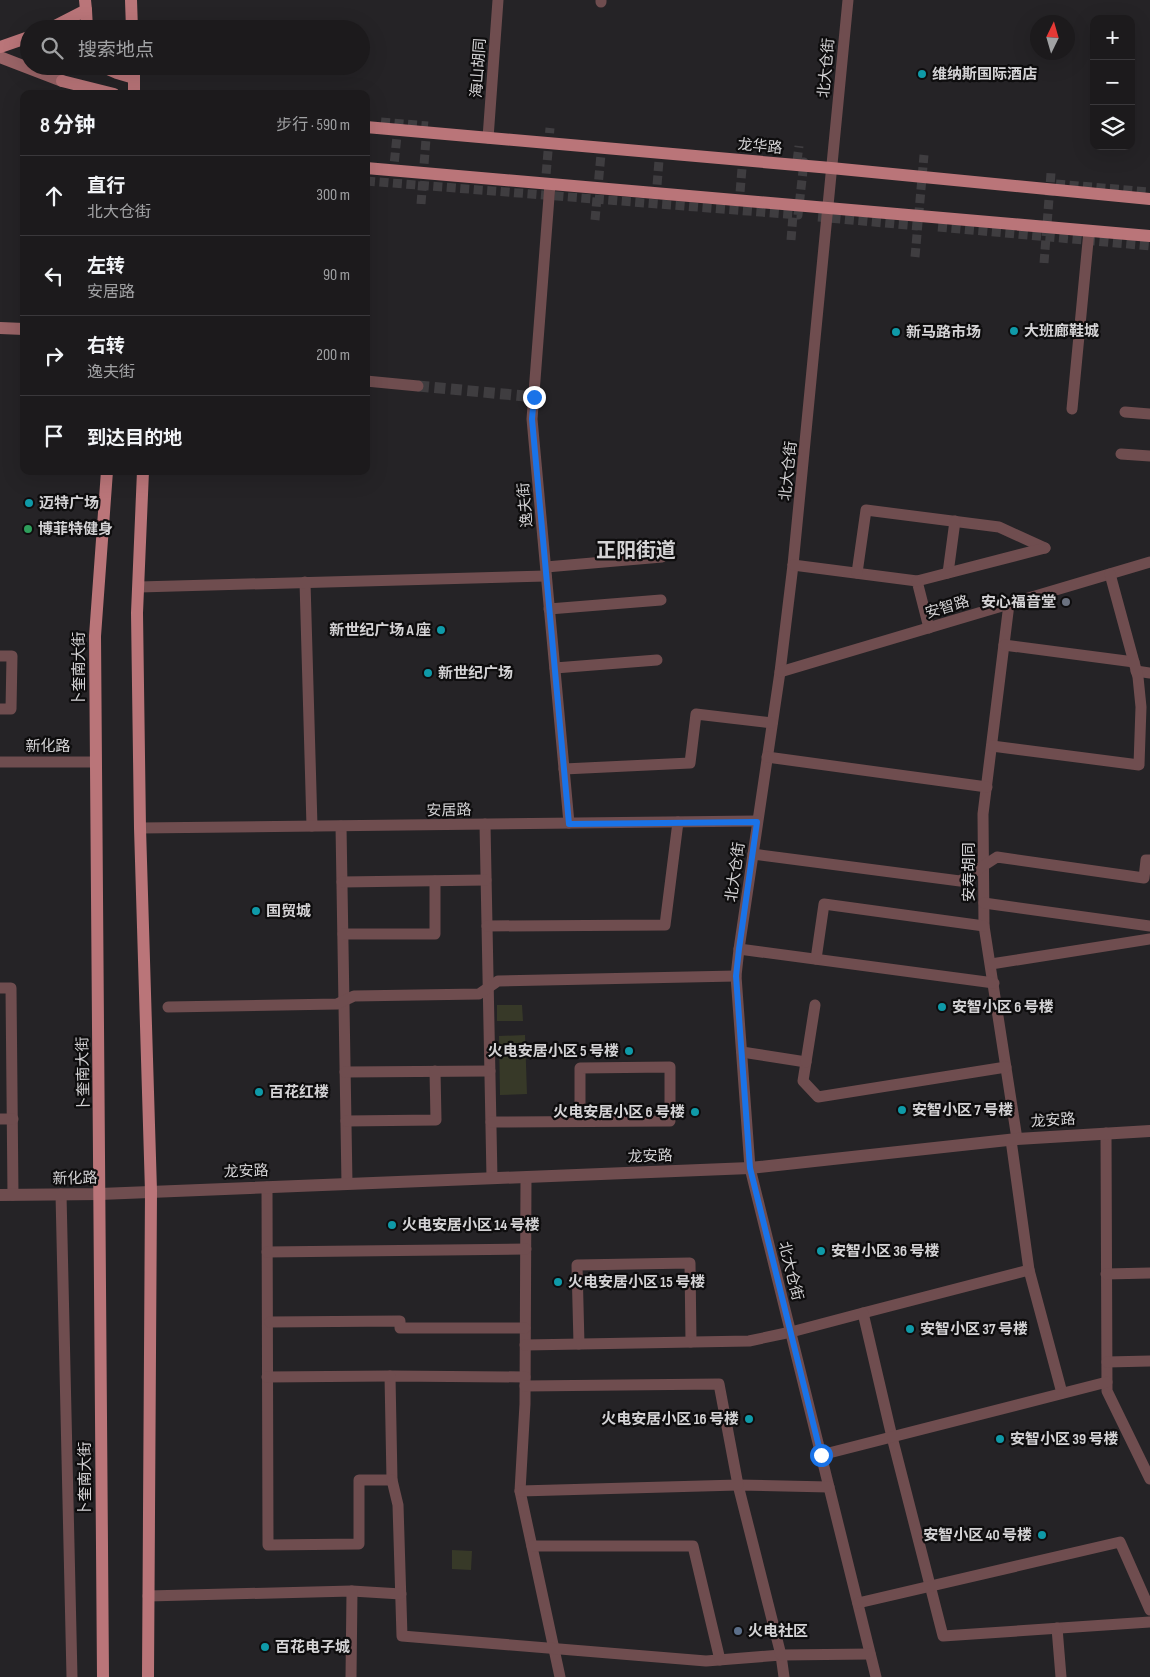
<!DOCTYPE html>
<html lang="zh">
<head>
<meta charset="utf-8">
<style>
	:root { --surface:#1c1a1c; --page:#252325; --text:#f1f3f6; --muted:#a0a1a3; --line:#3a383b }
	body { margin:0; font-family:"Sofia Sans Condensed","Noto Sans SC",sans-serif; background:var(--page); color:var(--text) }
	.controls { position:absolute; right:15px; top:15px; display:grid; overflow:hidden; border-radius:10px; box-shadow:0 5px 20px #0002 }
	.controls button { width:45px; height:45px; display:grid; place-items:center; padding:0; border:0; border-bottom:1px solid var(--line); background:var(--surface); color:var(--text); font:25px sans-serif }
	.compass { position:absolute; left:1030px; top:15px; width:45px; height:45px; border-radius:50%; background:var(--surface); box-shadow:0 5px 20px #0002; rotate:5deg }
	.stop { position:absolute; width:15px; height:15px; margin:-11px; border:4px solid #1a73e8; border-radius:50%; background:#fff }
	.stop.end { background:#1a73e8; border-color:#fff; box-shadow:0 1px 5px #0008 }
	.list { margin:0; padding:0; list-style:none }
	h2 { display:flex; justify-content:space-between; align-items:center; height:65px; margin:0; padding:0 20px; font-size:21px }
	h2 small { font-size:16px; font-weight:400; color:var(--muted) }
	.list li { display:grid; grid-template-columns:32px 1fr auto; gap:15px; align-items:center; box-sizing:border-box; height:80px; padding:0 20px; border-top:1px solid var(--line) }
	.list b { display:block; font-size:19px; white-space:nowrap }
	.list p { margin:0; font-size:16px; white-space:nowrap; color:var(--muted) }
	.list em { font-size:16px; font-style:normal; color:var(--muted) }
	.icon { flex:none; width:28px; height:28px; fill:none; stroke:currentColor; stroke-width:2; stroke-linecap:round; stroke-linejoin:round }
	.map { position:relative; flex:none; width:1150px; height:1677px; overflow:hidden }
	.search { position:absolute; background:var(--surface); box-shadow:0 5px 20px #0002; left:20px; top:20px; width:350px; height:55px; display:flex; align-items:center; gap:12px; box-sizing:border-box; padding:0 18px; border-radius:28px; color:var(--muted); font-size:19px }
	.panel { position:absolute; background:var(--surface); box-shadow:0 5px 20px #0002; left:20px; top:90px; width:350px; height:385px; border-radius:10px }
	.map>svg:first-child { display:block }
	.green { fill:#373928 }
	.lines { fill:none; stroke-linecap:round; stroke-linejoin:round }
	.pedestrian-tunnel { stroke:#3f3d40; stroke-width:9; stroke-dasharray:9 4.5; stroke-linecap:butt }
	.minor-tunnel { stroke:#3f3d40; stroke-width:11; stroke-dasharray:11 5.5; stroke-linecap:butt }
	.minor { stroke:#6f4d4f; stroke-width:11 }
	.tertiary { stroke:#6f4d4f; stroke-width:12 }
	.secondary { stroke:#9a6467; stroke-width:12 }
	.primary { stroke:#ba7579; stroke-width:12 }
	.route { stroke:#1a73e8; stroke-width:6 }
	.culture-dot { fill:#0f9aa8; stroke:#0e0d0e; stroke-width:2 }
	.leisure-dot { fill:#2e9e5b; stroke:#0e0d0e; stroke-width:2 }
	.worship-dot { fill:#6b7280; stroke:#0e0d0e; stroke-width:2 }
	.service-dot { fill:#5c6f8a; stroke:#0e0d0e; stroke-width:2 }
	.labels { text-anchor:middle; stroke-width:4.5; stroke-linejoin:round; paint-order:stroke }
	.street-label { font-size:15px; fill:#d4d3d5; stroke:#0e0d0e }
	.poi-label { font-size:15px; font-weight:bold; fill:#d4d3d5; stroke:#0e0d0e; text-anchor:start }
	.district-label { font-size:20px; font-weight:bold; fill:#d4d3d5; stroke:#0e0d0e }
</style>
</head>
<body>
<div class="map">
<svg width="1150" height="1677" viewBox="0 0 1150 1677">
	<rect width="100%" height="100%" fill="#252326"/>
	<!-- green -->
	<g class="green">
		<path d="M 497,1005 L 522,1005 L 523,1021 L 497,1021 Z"/>
		<path d="M 525,1035 L 527,1094 L 500,1095 L 499,1036 Z"/>
		<path d="M 452,1550 L 472,1551 L 471,1570 L 452,1569 Z"/>
	</g>
	<g class="lines">
		<!-- pedestrian-tunnel -->
		<g class="pedestrian-tunnel">
			<path d="M 381,122 L 428,126"/>
			<path d="M 797,161 L 799,146"/>
			<path d="M 393,175 L 398,126"/>
			<path d="M 366,181 L 798,215 L 804,162 L 802,162"/>
			<path d="M 1056,184 L 1150,192"/>
			<path d="M 545,187 L 550,128"/>
			<path d="M 656,198 L 660,148"/>
			<path d="M 421,204 L 427,126"/>
			<path d="M 739,205 L 743,156"/>
			<path d="M 818,217 L 918,226"/>
			<path d="M 595,220 L 602,143"/>
			<path d="M 938,227 L 1150,246"/>
			<path d="M 791,240 L 793,215"/>
			<path d="M 915,257 L 924,155"/>
			<path d="M 1044,263 L 1051,173"/>
		</g>
		<!-- minor-tunnel -->
		<path class="minor-tunnel" d="M 418,386 L 525,396"/>
		<!-- minor -->
		<g class="minor">
			<path d="M 848,0 L 793,565 L 780,672 L 739,949 L 736,976 L 750,1168 L 876,1677"/>
			<path d="M 601,2 L 601,0"/>
			<path d="M 488,138 L 498,0"/>
			<path d="M 550,184 L 532,419 L 569,823"/>
			<path d="M 366,381 L 418,386"/>
			<path d="M 1072,409 L 1089,231"/>
			<path d="M 1125,412 L 1150,414"/>
			<path d="M 1121,454 L 1150,456"/>
			<path d="M 793,565 L 917,581 L 929,628"/>
			<path d="M 546,567 L 662,557"/>
			<path d="M 857,573 L 866,510 L 999,527 L 1045,548"/>
			<path d="M 948,573 L 955,521"/>
			<path d="M 917,581 L 1045,548"/>
			<path d="M 305,582 L 312,826"/>
			<path d="M 139,587 L 546,576"/>
			<path d="M 1009,604 L 983,814 L 984,926 L 1017,1139"/>
			<path d="M 549,609 L 661,600"/>
			<path d="M 1004,645 L 1134,662"/>
			<path d="M 0,656 L 12,656 L 11,709 L 0,709"/>
			<path d="M 555,668 L 657,660"/>
			<path d="M 1136,671 L 1150,673"/>
			<path d="M 780,672 L 1150,562"/>
			<path d="M 992,746 L 1139,765 L 1141,707 L 1138,677 L 1110,574"/>
			<path d="M 767,757 L 987,787"/>
			<path d="M 0,762 L 96,762"/>
			<path d="M 564,769 L 690,763 L 696,714 L 772,723"/>
			<path d="M 485,824 L 492,1178"/>
			<path d="M 341,826 L 347,1184"/>
			<path d="M 140,828 L 757,821"/>
			<path d="M 753,854 L 960,881 L 997,857 L 1144,878 L 1146,860 L 1150,860"/>
			<path d="M 342,882 L 486,880"/>
			<path d="M 984,903 L 1150,926"/>
			<path d="M 487,926 L 665,925 L 678,822"/>
			<path d="M 343,934 L 435,934 L 435,881"/>
			<path d="M 739,949 L 994,983"/>
			<path d="M 816,959 L 824,904 L 984,926"/>
			<path d="M 991,964 L 1150,939"/>
			<path d="M 0,988 L 11,988 L 13,1195"/>
			<path d="M 168,1007 L 337,1004 L 354,996 L 479,994 L 498,981 L 736,976"/>
			<path d="M 742,1052 L 806,1062 L 803,1081 L 818,1097 L 1006,1067"/>
			<path d="M 806,1062 L 815,1005"/>
			<path d="M 345,1072 L 490,1071"/>
			<path d="M 0,1119 L 13,1119"/>
			<path d="M 346,1121 L 436,1120 L 435,1071"/>
			<path d="M 491,1122 L 670,1121 L 670,1067 L 580,1068 L 580,1121"/>
			<path d="M 1106,1133 L 1107,1391 L 1150,1479"/>
			<path d="M 526,1177 L 525,1404 L 520,1491 L 560,1677"/>
			<path d="M 267,1187 L 268,1545 L 359,1544 L 359,1480 L 392,1480 L 390,1376 L 525,1377"/>
			<path d="M 61,1194 L 72,1677"/>
			<path d="M 267,1252 L 526,1249"/>
			<path d="M 1029,1270 L 1062,1393"/>
			<path d="M 1106,1274 L 1150,1273"/>
			<path d="M 863,1313 L 1029,1270 L 1011,1140"/>
			<path d="M 270,1322 L 400,1321 L 400,1328 L 525,1328"/>
			<path d="M 579,1344 L 577,1265 L 690,1263 L 691,1342"/>
			<path d="M 525,1345 L 749,1341 L 791,1332 L 863,1313 L 892,1437 L 943,1636 L 1150,1622"/>
			<path d="M 1107,1362 L 1150,1361"/>
			<path d="M 267,1377 L 390,1376"/>
			<path d="M 821,1455 L 1107,1382"/>
			<path d="M 392,1480 L 398,1505 L 402,1636 L 706,1661 L 781,1655 L 784,1677"/>
			<path d="M 829,1487 L 738,1485 L 781,1655 L 870,1654"/>
			<path d="M 520,1491 L 738,1485 L 719,1384 L 525,1386"/>
			<path d="M 532,1546 L 693,1546 L 720,1660"/>
			<path d="M 352,1591 L 401,1594"/>
			<path d="M 148,1596 L 352,1591 L 351,1677"/>
			<path d="M 858,1603 L 1120,1542 L 1150,1610"/>
			<path d="M 1057,1628 L 1061,1677"/>
		</g>
		<!-- tertiary -->
		<path class="tertiary" d="M 0,1195 L 100,1194 L 750,1168 L 1017,1139 L 1150,1131"/>
		<!-- secondary -->
		<g class="secondary">
			<path d="M 0,57 L 62,81"/>
			<path d="M 0,328 L 24,329"/>
		</g>
		<!-- primary -->
		<g class="primary">
			<path d="M 131,0 L 132,29"/>
			<path d="M 86,10 L 87,29"/>
			<path d="M 49,29 L 86,10 L 85,0"/>
			<path d="M 0,47 L 29,37"/>
			<path d="M 101,66 L 117,73 L 134,78"/>
			<path d="M 134,66 L 134,94"/>
			<path d="M 62,81 L 114,94"/>
			<path d="M 366,127 L 831,168 L 1150,199"/>
			<path d="M 366,168 L 1150,236"/>
			<path d="M 143,471 L 137,613 L 140,828 L 151,1191 L 148,1677"/>
			<path d="M 103,1677 L 95,636 L 107,471"/>
		</g>
	</g>
	<g class="lines">
		<!-- route -->
		<path class="route" d="M 534,397 L 532,419 L 569,824 L 757,822 L 739,949 L 736,976 L 750,1168 L 821,1455"/>
	</g>
	<!-- markers -->
	<g class="culture-dot">
		<circle cx="922" cy="74" r="5"/>
		<circle cx="1014" cy="331" r="5"/>
		<circle cx="896" cy="332" r="5"/>
		<circle cx="29" cy="503" r="5"/>
		<circle cx="441" cy="630" r="5"/>
		<circle cx="428" cy="673" r="5"/>
		<circle cx="256" cy="911" r="5"/>
		<circle cx="942" cy="1007" r="5"/>
		<circle cx="629" cy="1051" r="5"/>
		<circle cx="259" cy="1092" r="5"/>
		<circle cx="902" cy="1110" r="5"/>
		<circle cx="695" cy="1112" r="5"/>
		<circle cx="392" cy="1225" r="5"/>
		<circle cx="821" cy="1251" r="5"/>
		<circle cx="558" cy="1282" r="5"/>
		<circle cx="910" cy="1329" r="5"/>
		<circle cx="749" cy="1419" r="5"/>
		<circle cx="1000" cy="1439" r="5"/>
		<circle cx="1042" cy="1535" r="5"/>
		<circle cx="265" cy="1647" r="5"/>
	</g>
	<circle class="leisure-dot" cx="28" cy="529" r="5"/>
	<circle class="worship-dot" cx="1066" cy="602" r="5"/>
	<circle class="service-dot" cx="738" cy="1631" r="5"/>
	<g class="labels">
		<!-- street labels -->
		<g class="street-label">
			<text transform="translate(478 68) rotate(-86)" y="5">海山胡同</text>
			<text transform="translate(826 68) rotate(-85)" y="5">北大仓街</text>
			<text transform="translate(760 146) rotate(5)" y="5">龙华路</text>
			<text transform="translate(788 471) rotate(-84)" y="5">北大仓街</text>
			<text transform="translate(525 505) rotate(-95)" y="5">逸夫街</text>
			<text transform="translate(947 607) rotate(-17)" y="5">安智路</text>
			<text transform="translate(79 669) rotate(-90)" y="5">卜奎南大街</text>
			<text x="48" y="751">新化路</text>
			<text transform="translate(449 810) rotate(-1)" y="5">安居路</text>
			<text transform="translate(735 872) rotate(-82)" y="5">北大仓街</text>
			<text transform="translate(969 872) rotate(-90)" y="5">安寿胡同</text>
			<text transform="translate(83 1074) rotate(-91)" y="5">卜奎南大街</text>
			<text transform="translate(1053 1120) rotate(-4)" y="5">龙安路</text>
			<text transform="translate(650 1156) rotate(-2)" y="5">龙安路</text>
			<text transform="translate(246 1171) rotate(-2)" y="5">龙安路</text>
			<text transform="translate(75 1178) rotate(-1)" y="5">新化路</text>
			<text transform="translate(791 1271) rotate(76)" y="5">北大仓街</text>
			<text transform="translate(85 1479) rotate(-90)" y="5">卜奎南大街</text>
		</g>
		<!-- poi labels -->
		<g class="poi-label">
			<text x="932" y="79">维纳斯国际酒店</text>
			<text x="1024" y="336">大班廊鞋城</text>
			<text x="906" y="337">新马路市场</text>
			<text x="39" y="508">迈特广场</text>
			<text x="38" y="534">博菲特健身</text>
			<text x="1056" y="607" text-anchor="end">安心福音堂</text>
			<text x="431" y="635" text-anchor="end">新世纪广场 A 座</text>
			<text x="438" y="678">新世纪广场</text>
			<text x="266" y="916">国贸城</text>
			<text x="952" y="1012">安智小区 6 号楼</text>
			<text x="619" y="1056" text-anchor="end">火电安居小区 5 号楼</text>
			<text x="269" y="1097">百花红楼</text>
			<text x="912" y="1115">安智小区 7 号楼</text>
			<text x="685" y="1117" text-anchor="end">火电安居小区 6 号楼</text>
			<text x="402" y="1230">火电安居小区 14 号楼</text>
			<text x="831" y="1256">安智小区 36 号楼</text>
			<text x="568" y="1287">火电安居小区 15 号楼</text>
			<text x="920" y="1334">安智小区 37 号楼</text>
			<text x="739" y="1424" text-anchor="end">火电安居小区 16 号楼</text>
			<text x="1010" y="1444">安智小区 39 号楼</text>
			<text x="1032" y="1540" text-anchor="end">安智小区 40 号楼</text>
			<text x="748" y="1636">火电社区</text>
			<text x="275" y="1652">百花电子城</text>
		</g>
		<!-- district labels -->
		<g class="district-label">
			<text x="636" y="557">正阳街道</text>
		</g>
	</g>
</svg>
<div class="controls">
<button>+</button>
<button>−</button>
<button><svg class="icon" aria-label="layers" viewBox="0 0 24 24"><path d="M12 4l9 5-9 5-9-5zM3 14l9 5 9-5"/></svg></button>
</div>
<svg class="compass" viewBox="-18 -18 36 36"><path d="M0-13l5 13h-10z" fill="#e53935"/><path d="M0 13l5-13h-10z" fill="#a0a1a3"/></svg>
<div class="stop" style="left:821px;top:1455px"></div>
<div class="stop end" style="left:534px;top:397px"></div>
<div class="search"><svg class="icon" aria-label="search" viewBox="0 0 24 24"><circle cx="10" cy="10" r="6"/><path d="M15 15l6 6"/></svg>搜索地点</div>
<section class="panel">
<h2>8 分钟<small>步行 · 590 m</small></h2>
<ul class="list">
<li><svg class="icon" aria-label="ahead" viewBox="0 0 24 24"><path d="M12 20V5M6 11l6-6 6 6"/></svg><div><b>直行</b><p>北大仓街</p></div><em>300 m</em></li>
<li><svg class="icon" aria-label="left" viewBox="0 0 24 24"><path d="M17 20v-9H6M10 6l-5 5 5 5"/></svg><div><b>左转</b><p>安居路</p></div><em>90 m</em></li>
<li><svg class="icon" aria-label="right" viewBox="0 0 24 24"><path d="M7 20v-9h11M14 6l5 5-5 5"/></svg><div><b>右转</b><p>逸夫街</p></div><em>200 m</em></li>
<li><svg class="icon" aria-label="arrive" viewBox="0 0 24 24"><path d="M6 21V4h12l-3 4 3 4H6"/></svg><div><b>到达目的地</b></div></li>
</ul>
</section>
</div>
</body>
</html>
